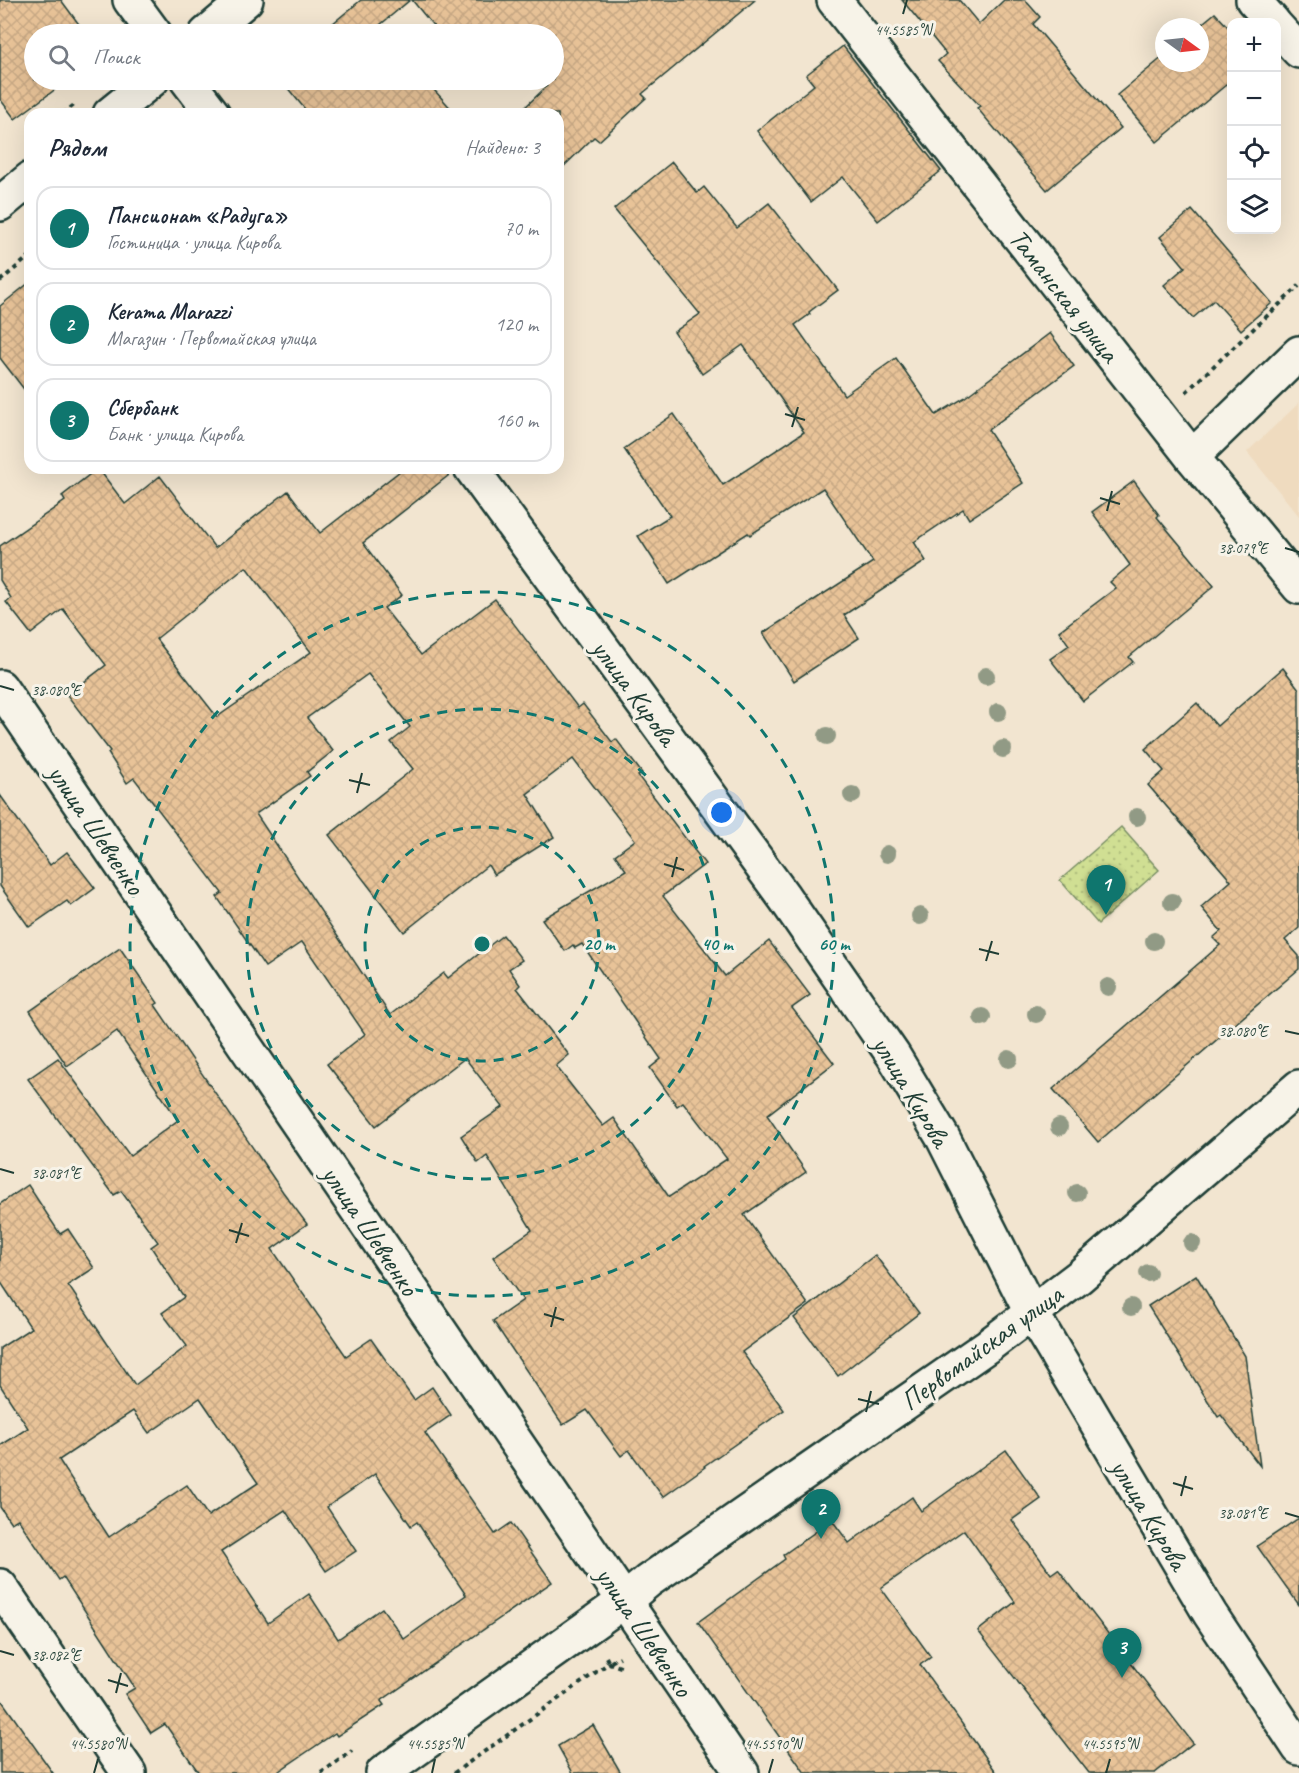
<!DOCTYPE html>
<html lang="ru">
<head>
<meta charset="utf-8">
<style>
	:root { --surface:#fff; --page:#f6f6f7; --text:#1f2937; --muted:#747a83; --line:#e0e1e3; --accent:#0f766e }
	body { margin:0; font-family:Caveat,sans-serif; background:var(--page); color:var(--text) }
	.controls { position:absolute; right:18px; top:18px; display:grid; overflow:hidden; border-radius:12px; box-shadow:0 6px 24px #0002 }
	.controls button { width:54px; height:54px; display:grid; place-items:center; padding:0; border:0; border-bottom:2px solid var(--line); background:var(--surface); color:var(--text); font:30px sans-serif }
	.compass { position:absolute; left:1155px; top:18px; width:54px; height:54px; border-radius:50%; background:var(--surface); box-shadow:0 6px 24px #0002; rotate:105deg }
	.you { position:absolute; left:722px; top:813px; width:21px; height:21px; margin:-15px; border:4px solid #fff; border-radius:50%; background:#1a73e8; box-shadow:0 0 0 9px #1a73e833 }
	.badge { display:grid; place-items:center; width:39px; height:39px; border-radius:50%; background:var(--accent); color:#fff; font-size:20px; font-weight:700 }
	.pin { position:absolute; translate:-50% -50px; filter:drop-shadow(0 2px 3px #0008) }
	.pin::after { content:''; position:absolute; top:32px; width:21px; height:18px; background:inherit; clip-path:polygon(0 0,100% 0,50% 100%) }
	.list { margin:0; padding:0; list-style:none }
	h2 { display:flex; justify-content:space-between; align-items:center; height:78px; margin:0; padding:0 24px; font-size:26px }
	h2 small { font-size:20px; font-weight:400; color:var(--muted) }
	.list li { display:grid; grid-template-columns:39px 1fr auto; gap:18px; align-items:center; box-sizing:border-box; height:84px; margin:0 12px 12px; padding:0 12px; border:2px solid var(--line); border-radius:18px }
	.list b { display:block; font-size:22px; white-space:nowrap }
	.list p { margin:0; font-size:20px; white-space:nowrap; color:var(--muted) }
	.list em { font-size:20px; font-style:normal; color:var(--muted) }
	.icon { flex:none; width:33px; height:33px; fill:none; stroke:currentColor; stroke-width:2; stroke-linecap:round; stroke-linejoin:round }
	.map { position:relative; flex:none; width:1299px; height:1773px; overflow:hidden }
	.search { position:absolute; background:var(--surface); box-shadow:0 6px 24px #0002; left:24px; top:24px; width:540px; height:66px; display:flex; align-items:center; gap:15px; box-sizing:border-box; padding:0 21px; border-radius:33px; color:var(--muted); font-size:22px }
	.panel { position:absolute; background:var(--surface); box-shadow:0 6px 24px #0002; left:24px; top:108px; width:540px; height:366px; border-radius:18px }
	.map>svg:first-child { display:block }
	.built { fill:#efdbbf }
	.park { fill:url(#park-dots); stroke:#788e64; stroke-width:1.5 }
	.building { fill:url(#building-cross-hatch); stroke:#1f3d34; stroke-width:1.5; fill-rule:evenodd }
	.lines { fill:none; stroke-linecap:round; stroke-linejoin:round }
	.street-casing { stroke:#1f3d34; stroke-width:38 }
	.secondary-casing { stroke:#1f3d34; stroke-width:38 }
	.path { stroke:#1f3d34; stroke-width:4; stroke-dasharray:4.5 4.5; stroke-linecap:butt }
	.street { stroke:#f7f3e8; stroke-width:33 }
	.secondary { stroke:#f7f3e8; stroke-width:33 }
	.tree { fill:#919a85 }
	.ticks { fill:none; stroke:#1f3d34; stroke-width:2 }
	.ring { fill:none; stroke:#0f766e; stroke-width:3; stroke-dasharray:10 8 }
	.labels { text-anchor:middle; stroke-width:6; stroke-linejoin:round; paint-order:stroke }
	.street-label { font-size:28px; fill:#1f3d34; stroke:#f7f3e8 }
	.ticks-label { font-size:15px; text-anchor:middle; fill:#1f3d34; stroke:#f7f3e8; stroke-width:6; stroke-linejoin:round; paint-order:stroke }
	.centre { fill:#0f766e; stroke:#f7f3e8; stroke-width:3 }
	.ring-label { font-size:18px; text-anchor:middle; font-weight:bold; fill:#0f766e; stroke:#f7f3e8; stroke-width:6; stroke-linejoin:round; paint-order:stroke }
</style>
</head>
<body>
<div class="map">
<svg width="1299" height="1773" viewBox="0 0 1299 1773">
	<defs>
		<pattern id="park-dots" width="8" height="8" patternUnits="userSpaceOnUse" patternTransform="scale(1.5)"><rect width="8" height="8" fill="#d0df93"/><path d="M2 2h.1M6 6h.1" fill="none" stroke="#b2c07f" stroke-width="1.8" stroke-linecap="round"/></pattern>
		<pattern id="building-cross-hatch" width="8" height="8" patternUnits="userSpaceOnUse" patternTransform="scale(1.5)"><rect width="8" height="8" fill="#e8c398"/><path d="M0 0l8 8M0 8l8-8" fill="none" stroke="#c7a884"/></pattern>
	</defs>
	<rect width="100%" height="100%" fill="#f2e5d0"/>
	<filter id="ink" filterUnits="userSpaceOnUse"><feTurbulence type="fractalNoise" baseFrequency=".0167" numOctaves="2"/><feDisplacementMap in="SourceGraphic" scale="12" xChannelSelector="R" yChannelSelector="G"/><feConvolveMatrix kernelMatrix="1 2 1 2 8 2 1 2 1" color-interpolation-filters="sRGB"/></filter>
	<g filter="url(#ink)">
		<!-- built -->
		<path class="built" d="M 1299,403 L 1299,516 L 1247,452 Z"/>
		<!-- park -->
		<path class="park" d="M 1121,827 L 1159,870 L 1098,924 L 1060,880 Z"/>
		<!-- building -->
		<g class="building">
			<path d="M 0,0 L 61,0 L 81,27 L 81,34 L 34,34 L 34,80 L 68,80 L 15,119 L 0,99 Z"/>
			<path d="M 361,0 L 410,0 L 369,34 L 320,34 Z"/>
			<path d="M 412,0 L 755,0 L 642,94 L 646,98 L 599,141 L 594,137 L 558,172 L 558,114 L 518,114 L 547,86 L 542,80 L 554,80 L 554,34 L 440,34 Z"/>
			<path d="M 902,0 L 959,0 L 979,24 L 1004,0 L 1025,0 L 1040,17 L 1033,24 L 1121,128 L 1047,190 L 977,108 L 980,106 L 938,61 L 946,54 Z"/>
			<path d="M 1215,13 L 1232,31 L 1232,80 L 1157,142 L 1117,95 L 1164,56 L 1164,63 L 1200,63 L 1200,27 L 1198,27 Z"/>
			<path d="M 843,46 L 941,171 L 878,221 L 843,177 L 811,202 L 757,131 L 814,85 L 806,75 Z"/>
			<path d="M 281,80 L 425,80 L 456,114 L 309,114 Z"/>
			<path d="M 672,162 L 697,193 L 704,187 L 737,228 L 769,203 L 838,290 L 809,312 L 810,314 L 795,325 L 844,395 L 896,358 L 936,415 L 964,398 L 1050,333 L 1074,366 L 988,430 L 1023,483 L 969,519 L 963,509 L 914,542 L 926,561 L 844,615 L 859,638 L 794,681 L 763,633 L 873,562 L 823,488 L 750,535 L 748,533 L 669,584 L 638,536 L 670,516 L 624,449 L 674,414 L 723,485 L 804,432 L 743,345 L 702,374 L 674,332 L 700,314 L 614,209 Z"/>
			<path d="M 1192,210 L 1272,303 L 1241,330 L 1214,300 L 1193,318 L 1164,285 L 1185,267 L 1160,237 Z"/>
			<path d="M 30,282 L 30,397 L 0,358 L 0,306 Z"/>
			<path d="M 98,468 L 125,504 L 160,476 L 215,548 L 288,491 L 320,533 L 404,468 L 453,468 L 453,472 L 363,543 L 402,595 L 384,608 L 421,655 L 495,599 L 578,708 L 583,704 L 612,742 L 616,739 L 642,773 L 638,776 L 705,864 L 663,896 L 725,976 L 769,941 L 810,995 L 792,1008 L 834,1063 L 767,1115 L 806,1172 L 744,1215 L 808,1304 L 742,1352 L 784,1410 L 704,1466 L 705,1467 L 663,1497 L 629,1450 L 621,1456 L 587,1410 L 563,1425 L 493,1321 L 523,1300 L 493,1257 L 532,1230 L 487,1156 L 478,1163 L 461,1136 L 503,1107 L 465,1058 L 376,1126 L 327,1064 L 365,1034 L 302,942 L 265,967 L 217,897 L 222,893 L 134,778 L 127,783 L 108,753 L 110,751 L 67,695 L 106,665 L 63,609 L 31,634 L 6,602 L 11,598 L 0,580 L 0,546 L 65,501 L 62,496 ZM 246,567 L 311,652 L 217,717 L 156,639 ZM 368,674 L 410,727 L 391,742 L 413,769 L 329,835 L 404,932 L 488,865 L 494,875 L 554,837 L 527,794 L 573,759 L 635,840 L 615,855 L 626,870 L 542,919 L 565,951 L 573,945 L 575,948 L 582,944 L 661,1059 L 650,1068 L 677,1106 L 683,1102 L 727,1159 L 669,1197 L 614,1118 L 603,1126 L 556,1066 L 569,1055 L 517,988 L 520,985 L 509,969 L 522,960 L 503,935 L 448,978 L 444,973 L 390,1015 L 256,814 L 310,776 L 307,772 L 333,751 L 307,718 Z"/>
			<path d="M 1134,481 L 1159,515 L 1157,517 L 1214,586 L 1129,657 L 1133,662 L 1083,701 L 1050,659 L 1069,645 L 1059,631 L 1116,588 L 1110,582 L 1130,565 L 1092,512 Z"/>
			<path d="M 1283,668 L 1299,689 L 1299,928 L 1285,940 L 1299,956 L 1299,969 L 1098,1142 L 1053,1089 L 1220,945 L 1213,938 L 1221,931 L 1201,907 L 1231,881 L 1148,785 L 1164,771 L 1145,749 L 1197,703 L 1217,726 Z"/>
			<path d="M 0,795 L 50,865 L 67,852 L 95,888 L 71,906 L 67,901 L 29,927 L 0,886 Z"/>
			<path d="M 120,948 L 158,1003 L 155,1005 L 283,1192 L 307,1224 L 272,1249 L 346,1356 L 371,1339 L 414,1400 L 432,1387 L 451,1415 L 425,1433 L 495,1534 L 511,1523 L 552,1582 L 381,1701 L 384,1705 L 337,1736 L 335,1733 L 276,1773 L 199,1773 L 165,1724 L 151,1733 L 125,1694 L 135,1688 L 63,1577 L 59,1580 L 18,1519 L 11,1523 L 0,1507 L 0,1446 L 28,1428 L 0,1385 L 0,1348 L 31,1328 L 0,1281 L 0,1204 L 28,1185 L 60,1234 L 68,1229 L 94,1268 L 68,1285 L 135,1385 L 187,1346 L 162,1313 L 184,1297 L 151,1247 L 158,1242 L 121,1191 L 114,1195 L 28,1079 L 58,1058 L 130,1156 L 178,1120 L 117,1031 L 67,1066 L 30,1011 ZM 200,1398 L 258,1483 L 208,1516 L 187,1485 L 109,1537 L 59,1460 L 133,1411 L 149,1433 ZM 375,1474 L 411,1526 L 417,1522 L 466,1595 L 404,1639 L 382,1608 L 338,1639 L 309,1594 L 268,1623 L 221,1552 L 285,1510 L 326,1571 L 356,1551 L 327,1507 Z"/>
			<path d="M 875,1255 L 919,1313 L 838,1376 L 794,1318 Z"/>
			<path d="M 1196,1275 L 1245,1356 L 1260,1466 L 1221,1415 L 1218,1417 L 1148,1306 Z"/>
			<path d="M 1006,1450 L 1041,1499 L 1012,1520 L 1051,1574 L 1058,1569 L 1193,1743 L 1155,1773 L 1089,1773 L 978,1631 L 1015,1602 L 964,1530 L 881,1588 L 931,1657 L 920,1665 L 997,1773 L 805,1773 L 698,1622 L 785,1559 L 783,1555 L 832,1520 L 849,1543 L 912,1497 L 921,1511 Z"/>
			<path d="M 1299,1518 L 1299,1605 L 1257,1546 Z"/>
			<path d="M 0,1698 L 53,1773 L 0,1773 Z"/>
			<path d="M 593,1725 L 621,1773 L 573,1773 L 558,1746 Z"/>
		</g>
		<g class="lines">
			<defs>
				<g id="street">
					<path d="M 834,0 L 1192,457 L 1299,587"/>
					<path d="M 1253,0 L 1273,22"/>
					<path d="M 1276,26 L 1299,51"/>
					<path d="M 1192,457 L 1299,353"/>
					<path d="M 0,687 L 742,1773"/>
					<path d="M 0,1586 L 129,1773"/>
					<path d="M 383,1773 L 624,1601 L 648,1581 L 989,1345 L 1079,1277 L 1299,1087"/>
				</g>
				<g id="secondary">
					<path d="M 130,0 L 155,34"/>
					<path d="M 206,34 L 246,0"/>
					<path d="M 187,80 L 213,114"/>
					<path d="M 110,114 L 152,80"/>
					<path d="M 0,204 L 30,179"/>
					<path d="M 471,468 L 784,897 L 893,1055 L 943,1138 L 1031,1312 L 1210,1614 L 1299,1748"/>
				</g>
			</defs>
			<!-- street casing -->
			<use href="#street" class="street-casing"/>
			<!-- secondary casing -->
			<use href="#secondary" class="secondary-casing"/>
			<!-- path -->
			<g class="path">
				<path d="M 63,114 L 74,105"/>
				<path d="M 0,281 L 30,256"/>
				<path d="M 1186,392 L 1299,286"/>
				<path d="M 606,1657 L 609,1663 L 620,1657"/>
				<path d="M 321,1773 L 352,1751"/>
				<path d="M 454,1773 L 609,1663 L 623,1668"/>
			</g>
			<!-- street -->
			<use href="#street" class="street"/>
			<!-- secondary -->
			<use href="#secondary" class="secondary"/>
		</g>
		<!-- trees -->
		<g class="tree">
			<circle cx="986" cy="676" r="9"/>
			<circle cx="998" cy="712" r="9"/>
			<circle cx="827" cy="736" r="9"/>
			<circle cx="1003" cy="749" r="9"/>
			<circle cx="852" cy="795" r="9"/>
			<circle cx="1137" cy="817" r="9"/>
			<circle cx="887" cy="854" r="9"/>
			<circle cx="1172" cy="902" r="9"/>
			<circle cx="920" cy="916" r="9"/>
			<circle cx="1154" cy="941" r="9"/>
			<circle cx="1108" cy="987" r="9"/>
			<circle cx="1036" cy="1014" r="9"/>
			<circle cx="982" cy="1017" r="9"/>
			<circle cx="1009" cy="1059" r="9"/>
			<circle cx="1059" cy="1127" r="9"/>
			<circle cx="1077" cy="1193" r="9"/>
			<circle cx="1192" cy="1243" r="9"/>
			<circle cx="1148" cy="1273" r="9"/>
			<circle cx="1131" cy="1307" r="9"/>
		</g>
	</g>
	<!-- ticks -->
	<path class="ticks" d="M 903,14 L 907,0M 785,414 L 805,420M 792,427 L 798,407M 1100,498 L 1120,504M 1107,511 L 1112,491M 1285,548 L 1299,552M 0,686 L 14,690M 349,780 L 370,785M 357,793 L 362,773M 664,864 L 684,870M 672,877 L 677,857M 979,949 L 999,954M 986,961 L 992,941M 1285,1031 L 1299,1034M 0,1169 L 14,1173M 229,1230 L 249,1236M 236,1243 L 242,1223M 544,1314 L 564,1320M 551,1327 L 556,1307M 858,1399 L 879,1404M 866,1412 L 871,1391M 1173,1483 L 1193,1489M 1181,1496 L 1186,1476M 1285,1513 L 1299,1517M 0,1651 L 14,1655M 108,1680 L 128,1686M 116,1693 L 121,1673M 94,1773 L 98,1759M 432,1773 L 435,1759M 769,1773 L 773,1759M 1106,1773 L 1110,1759"/>
	<!-- distance rings -->
	<g class="ring">
		<circle cx="482" cy="944" r="117"/>
		<circle cx="482" cy="944" r="235"/>
		<circle cx="482" cy="944" r="352"/>
	</g>
	<g class="labels">
		<!-- street labels -->
		<g class="street-label">
			<text transform="translate(1065 295) rotate(52)" y="10">Таманская улица</text>
			<text transform="translate(635 692) rotate(54)" y="10">улица Кирова</text>
			<text transform="translate(97 829) rotate(56)" y="10">улица Шевченко</text>
			<text transform="translate(912 1091) rotate(59)" y="10">улица Кирова</text>
			<text transform="translate(371 1230) rotate(56)" y="10">улица Шевченко</text>
			<text transform="translate(981 1347) rotate(-36)" y="10">Первомайская улица</text>
			<text transform="translate(1150 1514) rotate(59)" y="10">улица Кирова</text>
			<text transform="translate(645 1631) rotate(56)" y="10">улица Шевченко</text>
		</g>
	</g>
	<g class="ticks-label">
		<text x="903" y="35">44.5585°N</text>
		<text x="1243" y="553">38.079°E</text>
		<text x="56" y="695">38.080°E</text>
		<text x="1243" y="1036">38.080°E</text>
		<text x="56" y="1178">38.081°E</text>
		<text x="1243" y="1518">38.081°E</text>
		<text x="56" y="1660">38.082°E</text>
		<text x="98" y="1749">44.5580°N</text>
		<text x="435" y="1749">44.5585°N</text>
		<text x="773" y="1749">44.5590°N</text>
		<text x="1110" y="1749">44.5595°N</text>
	</g>
	<circle cx="482" cy="944" r="9" class="centre"/>
	<g class="ring-label">
		<text x="599" y="950">20 m</text>
		<text x="717" y="950">40 m</text>
		<text x="834" y="950">60 m</text>
	</g>
</svg>
<div class="controls">
<button>+</button>
<button>−</button>
<button><svg class="icon" aria-label="locate" viewBox="0 0 24 24"><circle cx="12" cy="12" r="6"/><path d="M12 2v4M12 18v4M2 12h4M18 12h4"/></svg></button>
<button><svg class="icon" aria-label="layers" viewBox="0 0 24 24"><path d="M12 4l9 5-9 5-9-5zM3 14l9 5 9-5"/></svg></button>
</div>
<svg class="compass" viewBox="-18 -18 36 36"><path d="M0-13l5 13h-10z" fill="#e53935"/><path d="M0 13l5-13h-10z" fill="#747a83"/></svg>
<div class="you"></div>
<div class="pin badge" style="left:1106px;top:915px">1</div>
<div class="pin badge" style="left:821px;top:1539px">2</div>
<div class="pin badge" style="left:1122px;top:1678px">3</div>
<div class="search"><svg class="icon" aria-label="search" viewBox="0 0 24 24"><circle cx="10" cy="10" r="6"/><path d="M15 15l6 6"/></svg>Поиск</div>
<section class="panel">
<h2>Рядом<small>Найдено: 3</small></h2>
<ul class="list">
<li><span class="badge">1</span><div><b>Пансионат «Радуга»</b><p>Гостиница · улица Кирова</p></div><em>70 m</em></li>
<li><span class="badge">2</span><div><b>Kerama Marazzi</b><p>Магазин · Первомайская улица</p></div><em>120 m</em></li>
<li><span class="badge">3</span><div><b>Сбербанк</b><p>Банк · улица Кирова</p></div><em>160 m</em></li>
</ul>
</section>
</div>
</body>
</html>
